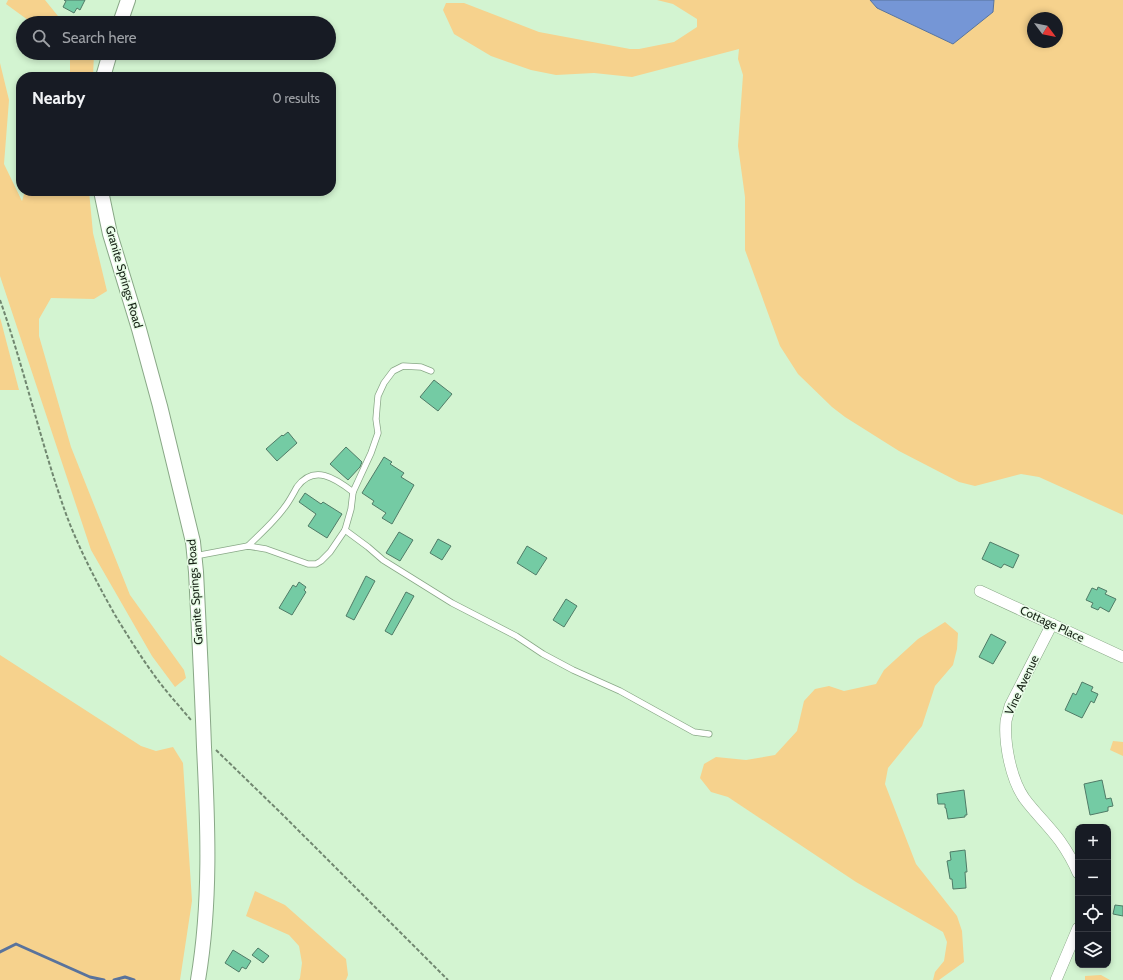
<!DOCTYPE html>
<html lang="en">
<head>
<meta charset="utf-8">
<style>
	:root { --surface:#171b24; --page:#20242c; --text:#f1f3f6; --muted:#9ea1a6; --line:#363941 }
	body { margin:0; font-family:Cabin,sans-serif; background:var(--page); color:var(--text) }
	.controls { position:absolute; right:12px; bottom:12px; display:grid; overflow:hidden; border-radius:8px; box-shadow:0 2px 6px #0003 }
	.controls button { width:36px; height:36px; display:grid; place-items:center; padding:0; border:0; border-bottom:1px solid var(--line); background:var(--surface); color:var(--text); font:20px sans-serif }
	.compass { position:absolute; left:1027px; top:12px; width:36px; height:36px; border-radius:50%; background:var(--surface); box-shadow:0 2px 6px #0003; rotate:122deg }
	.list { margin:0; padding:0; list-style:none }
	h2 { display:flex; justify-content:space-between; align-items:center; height:52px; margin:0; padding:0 16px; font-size:17px }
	h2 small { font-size:13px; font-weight:400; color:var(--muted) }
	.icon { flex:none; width:22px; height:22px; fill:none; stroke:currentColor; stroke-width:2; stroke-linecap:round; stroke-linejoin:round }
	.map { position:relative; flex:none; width:1123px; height:980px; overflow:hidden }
	.search { position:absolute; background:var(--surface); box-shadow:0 2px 6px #0003; left:16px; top:16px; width:320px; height:44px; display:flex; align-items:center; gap:10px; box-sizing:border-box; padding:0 14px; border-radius:22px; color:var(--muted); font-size:15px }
	.panel { position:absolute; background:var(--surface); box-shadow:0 2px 6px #0003; left:16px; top:72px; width:320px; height:124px; border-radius:16px }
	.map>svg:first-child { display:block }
	.green { fill:#f6d28d; fill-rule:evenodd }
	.water { fill:#7596d6; stroke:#59739c }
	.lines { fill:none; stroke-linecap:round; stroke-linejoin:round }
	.stream { stroke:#59739c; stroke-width:3 }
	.building { fill:#74cba4; stroke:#507b67 }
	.service-casing { stroke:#89a887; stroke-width:7 }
	.minor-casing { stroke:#89a887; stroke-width:12 }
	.tertiary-casing { stroke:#89a887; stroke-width:16 }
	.path { stroke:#718770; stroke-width:2; stroke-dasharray:4 2; stroke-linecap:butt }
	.service { stroke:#fff; stroke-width:5.5 }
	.minor { stroke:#fff; stroke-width:11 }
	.tertiary { stroke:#fff; stroke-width:14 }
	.labels { text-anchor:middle; stroke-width:3; stroke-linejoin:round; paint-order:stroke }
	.street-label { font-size:12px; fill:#172216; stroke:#e9fde8 }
</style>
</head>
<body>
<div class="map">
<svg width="1123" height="980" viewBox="0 0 1123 980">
	<rect width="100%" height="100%" fill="#d3f4d1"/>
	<!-- green -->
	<g class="green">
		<path d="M 8,0 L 45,0 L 62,21 L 68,23 L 32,23 L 6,4 Z"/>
		<path d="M 657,0 L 870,0 L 877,8 L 953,44 L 993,12 L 994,0 L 1123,0 L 1123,515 L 1039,477 L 1021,474 L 975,486 L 959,482 L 899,451 L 845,417 L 832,407 L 798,374 L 780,346 L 745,250 L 745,197 L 738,146 L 743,75 L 738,59 L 739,49 L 632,77 L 594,73 L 556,75 L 531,70 L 491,56 L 454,34 L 443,10 L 446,3 L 464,3 L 539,32 L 630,49 L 639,49 L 674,42 L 697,27 L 697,19 L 673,4 ZM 1033,18 L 1057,18 L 1057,42 L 1033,42 Z"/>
		<path d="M 70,53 L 94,53 L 93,77 L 70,77 Z"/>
		<path d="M 0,63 L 9,100 L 4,164 L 22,201 L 25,191 L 89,191 L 93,233 L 107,291 L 94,299 L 51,298 L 39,319 L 39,336 L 71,447 L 130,595 L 184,670 L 186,678 L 175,687 L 152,656 L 91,550 L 0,276 Z"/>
		<path d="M 0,318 L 1,321 L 19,390 L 0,390 Z"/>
		<path d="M 945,622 L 958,633 L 957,649 L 953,665 L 935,686 L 922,726 L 888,768 L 885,784 L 916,864 L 957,916 L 962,931 L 964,962 L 939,980 L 933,980 L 935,972 L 944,961 L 947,942 L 943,932 L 856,882 L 728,797 L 711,792 L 700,778 L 704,764 L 716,757 L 746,760 L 775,755 L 797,731 L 804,701 L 815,689 L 829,686 L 844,691 L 876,684 L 884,670 L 918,639 Z"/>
		<path d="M 0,655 L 141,746 L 156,751 L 173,747 L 183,763 L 192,901 L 180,980 L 0,980 Z"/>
		<path d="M 1113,741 L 1123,742 L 1123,756 L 1110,750 Z"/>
		<path d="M 255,891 L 285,905 L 346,959 L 348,975 L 346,980 L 299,980 L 300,978 L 302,963 L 299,946 L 289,935 L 246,916 Z"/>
		<path d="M 1101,975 L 1110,980 L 1085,980 L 1085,976 Z"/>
	</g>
	<!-- water -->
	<path class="water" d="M 870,0 L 994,0 L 993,12 L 953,44 L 877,8 Z"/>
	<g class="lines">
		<!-- stream -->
		<g class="stream">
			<path d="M 0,952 L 16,944 L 90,977 L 104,980"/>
			<path d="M 114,980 L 125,977 L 134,980"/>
		</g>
	</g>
	<!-- building -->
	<g class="building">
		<path d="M 64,0 L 85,0 L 80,10 L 77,8 L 74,13 L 63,7 L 66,1 Z"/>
		<path d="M 434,380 L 452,394 L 438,411 L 420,397 Z"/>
		<path d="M 288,432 L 297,443 L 277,461 L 266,449 L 282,435 L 283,436 Z"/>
		<path d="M 346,447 L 362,462 L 360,467 L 348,480 L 330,464 Z"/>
		<path d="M 384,457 L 392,462 L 390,464 L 404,473 L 401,477 L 414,485 L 392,524 L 382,518 L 386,513 L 372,504 L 374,501 L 362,493 Z"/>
		<path d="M 305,493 L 321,504 L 323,502 L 342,514 L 327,538 L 308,526 L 316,514 L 299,502 Z"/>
		<path d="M 399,532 L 413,540 L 400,561 L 386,553 Z"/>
		<path d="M 438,539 L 451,546 L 442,560 L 430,553 Z"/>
		<path d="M 990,542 L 1019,555 L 1013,568 L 1004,564 L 1001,568 L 982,559 Z"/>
		<path d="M 527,546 L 547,558 L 536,575 L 517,563 Z"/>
		<path d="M 366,576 L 375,581 L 354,620 L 346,616 Z"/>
		<path d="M 299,582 L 306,587 L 304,590 L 306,592 L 292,615 L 279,608 L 293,585 L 296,587 Z"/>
		<path d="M 1098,587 L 1107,591 L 1105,594 L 1116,599 L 1109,612 L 1100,607 L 1098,610 L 1091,607 L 1093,603 L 1086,600 L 1092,588 L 1097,590 Z"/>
		<path d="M 406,592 L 414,596 L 392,635 L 385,631 Z"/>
		<path d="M 566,599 L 577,606 L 564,627 L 553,620 Z"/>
		<path d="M 991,634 L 1006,642 L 993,664 L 979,657 Z"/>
		<path d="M 1082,682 L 1093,687 L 1091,691 L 1098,694 L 1094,703 L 1091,701 L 1082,718 L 1065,710 L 1073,693 L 1076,695 Z"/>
		<path d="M 1102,780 L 1106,799 L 1111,798 L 1113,806 L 1108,807 L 1108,811 L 1090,815 L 1084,784 Z"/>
		<path d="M 964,790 L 967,815 L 965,815 L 965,817 L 948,819 L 946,808 L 945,808 L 945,804 L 938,804 L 937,794 Z"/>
		<path d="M 965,850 L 967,872 L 965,872 L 966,888 L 953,889 L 952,879 L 950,879 L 947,861 L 951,860 L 950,852 Z"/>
		<path d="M 1115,905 L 1123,906 L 1123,916 L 1113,914 Z"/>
		<path d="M 258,948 L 269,956 L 263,963 L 252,955 Z"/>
		<path d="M 233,950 L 251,961 L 246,969 L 242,967 L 239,972 L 225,963 Z"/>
	</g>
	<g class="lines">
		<defs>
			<g id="service">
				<path d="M 345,530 L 368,547 L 383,560 L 452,603 L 516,636 L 543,654 L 573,670 L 620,691 L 694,732 L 709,734"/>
				<path d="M 248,546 C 260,534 274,522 284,508 C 289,502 293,494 297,487 C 314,464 335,478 353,492"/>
				<path d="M 195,556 L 248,546 L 266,549 L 308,564 L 316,564 L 321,561 L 330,552 L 345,530 L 351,509 L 353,492 L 371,453 L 378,433 L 376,419 L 377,407 L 378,396 L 384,383 L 393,371 L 403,366 L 421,367 L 431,371"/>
			</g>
			<g id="minor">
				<path d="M 980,591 L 1123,657"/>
				<path d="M 1052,624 L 1010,706 C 1009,711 1007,716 1006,721 C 1004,744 1011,779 1024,798 C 1035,813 1049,826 1060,841 C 1067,851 1073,861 1078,873"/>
				<path d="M 1056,980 L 1078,928"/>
			</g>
			<g id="tertiary">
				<path d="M 120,23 L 128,0"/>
				<path d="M 103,77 L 110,53"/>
				<path d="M 101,191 L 110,234 L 139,329 L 160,406 L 193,542 L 196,572 C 199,630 202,689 204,747 C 208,825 211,903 198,980"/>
			</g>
		</defs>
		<!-- service casing -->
		<use href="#service" class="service-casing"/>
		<!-- minor casing -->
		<use href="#minor" class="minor-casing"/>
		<!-- tertiary casing -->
		<use href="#tertiary" class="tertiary-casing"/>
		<!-- path -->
		<g class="path">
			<path d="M 0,300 C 25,371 41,444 66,514 C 79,549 97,583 115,615 C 129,638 144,662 160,683 C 170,696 181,708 191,720"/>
			<path d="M 216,750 L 283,815 L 448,980"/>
		</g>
		<!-- service -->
		<use href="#service" class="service"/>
		<!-- minor -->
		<use href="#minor" class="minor"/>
		<!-- tertiary -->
		<use href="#tertiary" class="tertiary"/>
	</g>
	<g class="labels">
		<!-- street labels -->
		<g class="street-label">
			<text transform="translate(124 277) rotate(74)" y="4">Granite Springs Road</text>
			<text transform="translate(195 592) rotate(-94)" y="4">Granite Springs Road</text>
			<text transform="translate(1052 624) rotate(25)" y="4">Cottage Place</text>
			<text transform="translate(1022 685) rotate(-65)" y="4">Vine Avenue</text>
		</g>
	</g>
</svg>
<div class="controls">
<button>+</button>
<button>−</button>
<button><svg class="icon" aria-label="locate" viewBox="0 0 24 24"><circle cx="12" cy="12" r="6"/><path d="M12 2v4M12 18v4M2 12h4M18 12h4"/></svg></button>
<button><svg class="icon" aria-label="layers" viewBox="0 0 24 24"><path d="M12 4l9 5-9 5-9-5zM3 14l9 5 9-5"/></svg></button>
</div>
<svg class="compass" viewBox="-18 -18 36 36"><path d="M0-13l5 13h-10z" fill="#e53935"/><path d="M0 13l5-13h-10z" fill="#9ea1a6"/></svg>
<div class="search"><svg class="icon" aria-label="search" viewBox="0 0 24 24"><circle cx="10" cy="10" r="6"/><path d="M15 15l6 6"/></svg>Search here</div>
<section class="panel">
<h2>Nearby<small>0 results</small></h2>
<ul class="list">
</ul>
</section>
</div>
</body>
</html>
